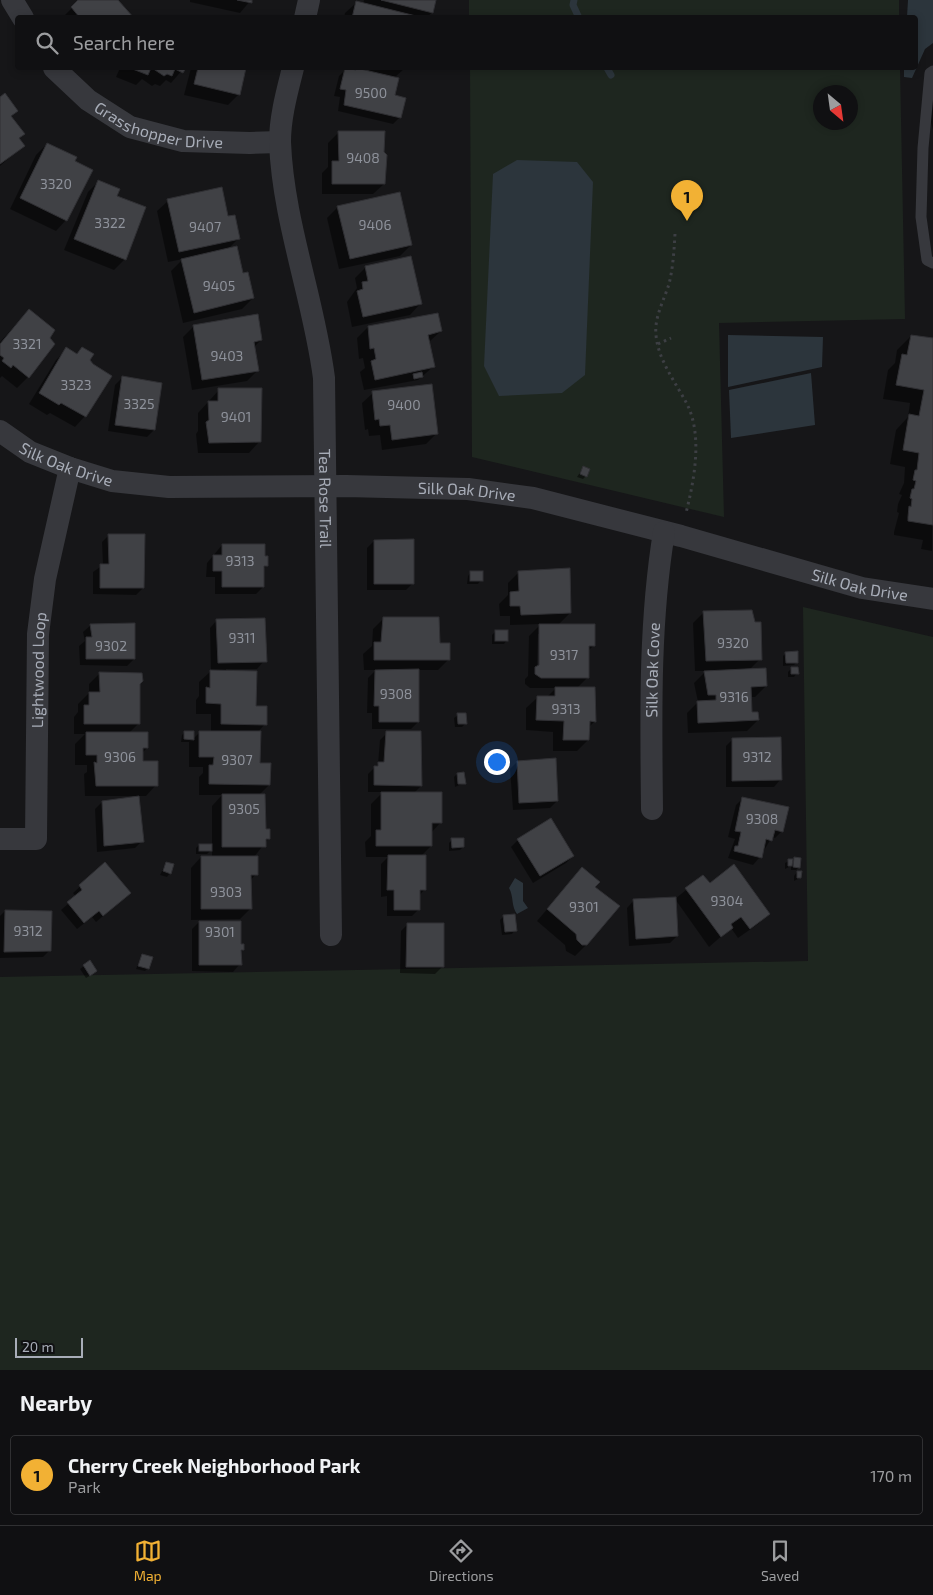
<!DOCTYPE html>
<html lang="en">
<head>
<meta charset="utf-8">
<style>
	:root { --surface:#101012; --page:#19191b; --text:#f1f3f6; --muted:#9c9d9f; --line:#303032; --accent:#f2b134 }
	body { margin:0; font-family:"Exo 2",sans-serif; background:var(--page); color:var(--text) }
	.compass { position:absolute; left:813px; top:85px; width:45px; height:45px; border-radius:50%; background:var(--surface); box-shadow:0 2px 8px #0003; rotate:151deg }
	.scale { position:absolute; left:15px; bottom:12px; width:68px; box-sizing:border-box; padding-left:5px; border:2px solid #a8adb8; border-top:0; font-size:14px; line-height:18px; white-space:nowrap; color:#a8adb8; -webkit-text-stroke:4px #111113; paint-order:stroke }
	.you { position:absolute; left:496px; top:761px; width:18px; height:18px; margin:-12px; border:4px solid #fff; border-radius:50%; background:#1a73e8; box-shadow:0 0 0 8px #1a73e833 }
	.badge { display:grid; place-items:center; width:32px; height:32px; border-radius:50%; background:var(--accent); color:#111; font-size:16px; font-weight:700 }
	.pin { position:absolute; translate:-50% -41px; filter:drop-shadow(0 1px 2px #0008) }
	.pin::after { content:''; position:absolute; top:26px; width:18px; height:15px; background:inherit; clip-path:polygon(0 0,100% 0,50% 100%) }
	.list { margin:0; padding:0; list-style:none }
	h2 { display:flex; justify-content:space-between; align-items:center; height:65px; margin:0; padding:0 20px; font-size:21px }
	h2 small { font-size:16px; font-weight:400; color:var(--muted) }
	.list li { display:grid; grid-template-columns:32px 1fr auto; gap:15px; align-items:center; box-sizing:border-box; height:80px; margin:0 10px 10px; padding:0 10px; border:1px solid var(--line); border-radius:5px }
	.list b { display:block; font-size:19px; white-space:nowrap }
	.list p { margin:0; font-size:16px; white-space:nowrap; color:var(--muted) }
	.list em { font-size:16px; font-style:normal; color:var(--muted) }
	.icon { flex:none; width:28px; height:28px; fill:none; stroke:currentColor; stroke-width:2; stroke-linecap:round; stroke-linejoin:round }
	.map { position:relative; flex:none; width:933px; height:1370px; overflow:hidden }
	.search { position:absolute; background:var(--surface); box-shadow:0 2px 8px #0003; left:15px; right:15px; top:15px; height:55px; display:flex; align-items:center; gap:12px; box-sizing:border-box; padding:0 18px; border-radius:5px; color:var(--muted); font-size:19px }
	.sheet { height:155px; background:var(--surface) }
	nav { display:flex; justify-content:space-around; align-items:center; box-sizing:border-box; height:70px; border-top:1px solid var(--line); background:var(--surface); font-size:14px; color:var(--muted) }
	nav a { display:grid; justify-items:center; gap:2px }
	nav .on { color:var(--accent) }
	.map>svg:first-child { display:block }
	.green { fill:#1e261f; fill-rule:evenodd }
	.water { fill:#2c353c }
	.shadow { fill:#0007; fill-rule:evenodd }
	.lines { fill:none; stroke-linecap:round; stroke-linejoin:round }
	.stream { stroke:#2c353c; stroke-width:7 }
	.building { fill:#404145; stroke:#303034 }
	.path { stroke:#3d3f44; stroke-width:3; stroke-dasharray:2.5 4; stroke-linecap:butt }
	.service { stroke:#37383d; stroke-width:11 }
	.minor { stroke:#37383d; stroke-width:22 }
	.labels { text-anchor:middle; stroke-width:4.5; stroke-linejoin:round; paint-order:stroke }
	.number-label { font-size:14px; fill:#8e929b }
	.street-label { font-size:16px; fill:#a8adb8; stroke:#111113 }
</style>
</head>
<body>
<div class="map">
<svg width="933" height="1370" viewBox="0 0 933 1370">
	<rect width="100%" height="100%" fill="#161618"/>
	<!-- green -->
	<g class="green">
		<path d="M 469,0 L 899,0 L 899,17 L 469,18 Z"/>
		<path d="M 470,68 L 900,68 L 905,319 L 719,323 L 724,517 L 472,457 ZM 820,92 L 850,92 L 850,122 L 820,122 Z"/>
		<path d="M 803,607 L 933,637 L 933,1370 L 0,1370 L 0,977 L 808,961 Z"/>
	</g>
	<!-- water -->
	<g class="water">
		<path d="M 908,0 L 933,0 L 933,43 L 925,49 L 912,78 L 904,77 L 904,68 L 916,68 L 916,18 L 907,17 Z"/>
		<path d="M 517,160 L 577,162 L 593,182 L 585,375 L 562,393 L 499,396 L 484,366 L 493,174 Z"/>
		<path d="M 728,335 L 823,337 L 822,367 L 728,387 Z"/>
		<path d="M 811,373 L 815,425 L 731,438 L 729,390 Z"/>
		<path d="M 515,878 L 523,883 L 523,901 L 528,908 L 517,914 C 511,906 514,897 509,888 Z"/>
	</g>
	<!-- shadow -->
	<g class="shadow">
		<path d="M 80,0 L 117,0 L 132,18 L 67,18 L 65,15 Z"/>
		<path d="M 190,0 L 251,0 L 240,13 L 190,2 Z"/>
		<path d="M 364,0 L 435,0 L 432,12 L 427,18 L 344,18 L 345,13 L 356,3 L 363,4 Z"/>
		<path d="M 120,68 L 184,68 L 171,83 L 166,80 L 160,86 L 155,84 L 152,86 L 142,79 L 136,85 L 116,77 Z"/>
		<path d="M 191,68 L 244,68 L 239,94 L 228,105 L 184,95 Z"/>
		<path d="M 361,68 L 405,68 L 394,78 L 393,96 L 400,117 L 393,124 L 338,111 L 340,97 L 334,96 L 339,76 L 346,69 L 369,72 L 369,69 Z"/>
		<path d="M 933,86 L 933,130 L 923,95 Z"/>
		<path d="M 0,98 L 17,111 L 10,117 L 18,138 L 23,145 L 0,166 Z"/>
		<path d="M 339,132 L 384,184 L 373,194 L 322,194 L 322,173 L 328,167 L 328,143 Z"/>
		<path d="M 47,144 L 66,220 L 56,231 L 10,209 L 36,155 Z"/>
		<path d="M 98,182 L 116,196 L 125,259 L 114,270 L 64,250 L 88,192 Z"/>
		<path d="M 168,201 L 228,218 L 239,238 L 227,250 L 253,298 L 242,309 L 183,323 L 171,271 L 183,259 L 168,262 L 157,211 Z"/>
		<path d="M 338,207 L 411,245 L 400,256 L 339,269 L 327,218 Z"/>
		<path d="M 366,267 L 420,304 L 410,315 L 352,327 L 347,302 L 357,288 L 355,278 Z"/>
		<path d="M 21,319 L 28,377 L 17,388 L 2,376 L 0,378 L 0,342 Z"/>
		<path d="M 194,326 L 261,340 L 254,347 L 257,371 L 247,381 L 192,390 L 183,337 Z"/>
		<path d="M 368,327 L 441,331 L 429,342 L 434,366 L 418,380 L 364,390 L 360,372 L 365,368 L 363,358 L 359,359 L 357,338 Z"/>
		<path d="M 911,336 L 933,340 L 932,551 L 921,549 L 923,540 L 894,535 L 894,532 L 899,513 L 897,512 L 898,504 L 902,495 L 899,494 L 904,483 L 905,467 L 890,464 L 896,430 L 908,417 L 910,403 L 883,399 L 888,370 L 895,363 L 897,350 Z"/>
		<path d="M 82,348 L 89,360 L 85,416 L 75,427 L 50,413 L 47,415 L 29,404 L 56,360 L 67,349 L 76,355 Z"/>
		<path d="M 122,378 L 154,430 L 147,437 L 108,431 L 115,385 Z"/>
		<path d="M 219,390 L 259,442 L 249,453 L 198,453 L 196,434 L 198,431 L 198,413 Z"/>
		<path d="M 373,393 L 437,433 L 426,444 L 382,450 L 380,435 L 369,436 L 368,429 L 365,430 L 362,403 Z"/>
		<path d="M 583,468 L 586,476 L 583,479 L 577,477 Z"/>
		<path d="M 109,535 L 143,588 L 136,595 L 93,594 L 93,572 L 103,565 L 102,542 Z"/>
		<path d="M 374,541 L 413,583 L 406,590 L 367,590 L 367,548 Z"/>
		<path d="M 222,545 L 266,566 L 263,569 L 263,587 L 256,594 L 215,594 L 215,577 L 206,577 L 207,563 Z"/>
		<path d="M 471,572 L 481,580 L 478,584 L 467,584 L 468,576 Z"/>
		<path d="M 519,572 L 570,613 L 558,625 L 594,645 L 588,651 L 588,677 L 577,688 L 595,721 L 588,728 L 588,740 L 577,751 L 553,751 L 553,732 L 526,730 L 526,708 L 537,698 L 546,698 L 556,688 L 530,688 L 525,684 L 525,679 L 528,676 L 529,636 L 541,624 L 510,625 L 510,616 L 500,616 L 499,604 L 508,595 L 508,583 ZM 538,634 L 540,634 L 540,671 L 537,671 Z"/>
		<path d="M 704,612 L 760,659 L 749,670 L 766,686 L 755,697 L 750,697 L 751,713 L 758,720 L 747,731 L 688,733 L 687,713 L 698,702 L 694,683 L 706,671 L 695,671 L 693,623 Z"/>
		<path d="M 384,618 L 439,644 L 449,659 L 438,670 L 417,670 L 418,722 L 411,729 L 372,729 L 372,713 L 367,713 L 368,678 L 376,670 L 364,670 L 363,654 L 372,646 L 373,629 Z"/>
		<path d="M 217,620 L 264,661 L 257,669 L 226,669 L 226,672 L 265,724 L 257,733 L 259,764 L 269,785 L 259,795 L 264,830 L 269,838 L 254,857 L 256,874 L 250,881 L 250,909 L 240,919 L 191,920 L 191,868 L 201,857 L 212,857 L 212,849 L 207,854 L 196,854 L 196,848 L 199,845 L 212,845 L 212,806 L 222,795 L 199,795 L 199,777 L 203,773 L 203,767 L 189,767 L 189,742 L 181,742 L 182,735 L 185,732 L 193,739 L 200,732 L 211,732 L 211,714 L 196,714 L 196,700 L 199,696 L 199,682 L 211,671 L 210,628 Z"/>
		<path d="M 91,625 L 134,659 L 127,666 L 80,665 L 79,646 L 85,641 L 83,632 Z"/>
		<path d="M 495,632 L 507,640 L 504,644 L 492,644 L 492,635 Z"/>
		<path d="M 786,653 L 797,662 L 794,665 L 783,666 L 783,656 Z"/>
		<path d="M 791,669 L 797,673 L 794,677 L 788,677 L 788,672 Z"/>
		<path d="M 100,673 L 139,684 L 139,723 L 129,733 L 147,748 L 142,753 L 142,762 L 156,785 L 146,796 L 138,796 L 142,841 L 135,848 L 97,852 L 95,809 L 102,802 L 136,798 L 136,796 L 85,796 L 84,774 L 87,772 L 87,765 L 75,765 L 75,744 L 85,734 L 74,734 L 74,717 L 78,712 L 78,704 L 89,693 L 89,684 Z"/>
		<path d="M 458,715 L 465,724 L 462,727 L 455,727 L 454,718 Z"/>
		<path d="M 387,733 L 421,786 L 413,794 L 441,822 L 431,833 L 431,846 L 420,857 L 424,890 L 419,896 L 419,909 L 412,916 L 387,916 L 387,896 L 381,897 L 381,864 L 388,857 L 366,857 L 365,842 L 371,836 L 371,804 L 383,792 L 368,792 L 368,774 L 378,764 L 380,740 Z"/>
		<path d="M 733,739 L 781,779 L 774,787 L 726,787 L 726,746 Z"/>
		<path d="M 517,762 L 557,801 L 550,808 L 513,810 L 510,769 Z"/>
		<path d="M 457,774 L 464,783 L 455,787 L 454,777 Z"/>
		<path d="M 743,798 L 782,831 L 775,838 L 772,837 L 760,857 L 753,865 L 728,858 L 735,839 L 728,837 L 736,805 Z"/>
		<path d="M 452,840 L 463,847 L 460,850 L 449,851 L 449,843 Z"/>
		<path d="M 518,840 L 573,856 L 566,863 L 533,883 L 511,847 Z"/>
		<path d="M 795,858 L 799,867 L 796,870 L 791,870 L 791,866 L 785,869 L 785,863 Z"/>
		<path d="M 166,863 L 170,873 L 167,877 L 160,875 Z"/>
		<path d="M 105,864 L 122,900 L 96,922 L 92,917 L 77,929 L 61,910 L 76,897 L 73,893 Z"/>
		<path d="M 733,865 L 768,914 L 758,924 L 738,938 L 731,928 L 709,947 L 675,899 L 677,936 L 670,943 L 629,946 L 627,908 L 634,900 L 675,898 L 675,899 L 703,876 L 709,885 Z"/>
		<path d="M 797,872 L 800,878 L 794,881 L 794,876 Z"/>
		<path d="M 572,880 L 593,888 L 586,945 L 575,956 L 566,951 L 565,945 L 537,921 Z"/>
		<path d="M 5,911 L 50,950 L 43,957 L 0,958 L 0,916 Z"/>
		<path d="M 503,917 L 515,930 L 512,934 L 502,935 L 500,920 Z"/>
		<path d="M 199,922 L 240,945 L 243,950 L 240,952 L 240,964 L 233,972 L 192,971 L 192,929 Z"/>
		<path d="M 408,924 L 443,966 L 435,974 L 400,973 L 401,931 Z"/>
		<path d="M 142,955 L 148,968 L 145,971 L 136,969 Z"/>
		<path d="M 84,966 L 93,974 L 86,978 L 80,969 Z"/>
	</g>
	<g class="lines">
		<!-- stream -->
		<g class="stream">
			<path d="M 574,0 L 573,5 L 579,18"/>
			<path d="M 607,68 L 611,75"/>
		</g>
	</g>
	<!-- building -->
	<g class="building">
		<path d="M 78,0 L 118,0 L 134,18 L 80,18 L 71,7 Z"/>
		<path d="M 237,0 L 252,0 L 252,3 Z"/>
		<path d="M 381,0 L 436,0 L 433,13 Z"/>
		<path d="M 356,1 L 420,17 L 420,18 L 352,18 Z"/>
		<path d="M 130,68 L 151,68 L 148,75 Z"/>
		<path d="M 152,68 L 186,68 L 183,73 L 175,69 L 172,76 L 167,74 L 164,76 Z"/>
		<path d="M 198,68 L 246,68 L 240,95 L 194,84 Z"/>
		<path d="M 345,68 L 356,70 L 356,68 L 399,78 L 395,95 L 406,98 L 401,118 L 344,105 L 346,90 L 340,89 Z"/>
		<path d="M 5,93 L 18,111 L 11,116 L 25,134 L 19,138 L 25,146 L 0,164 L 0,97 Z"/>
		<path d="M 338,131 L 385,131 L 384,152 L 387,155 L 385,184 L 332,184 L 332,161 L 339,161 Z"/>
		<path d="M 47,143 L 77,157 L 75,161 L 93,170 L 67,221 L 20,198 Z"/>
		<path d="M 98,180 L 120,189 L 117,196 L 146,207 L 126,260 L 74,239 Z"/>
		<path d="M 222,187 L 228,216 L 235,215 L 240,239 L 179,252 L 167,199 Z"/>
		<path d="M 400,192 L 412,245 L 350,259 L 337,206 Z"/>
		<path d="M 237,246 L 243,273 L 248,272 L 254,298 L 194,313 L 181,259 Z"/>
		<path d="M 411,256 L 422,304 L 363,317 L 357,291 L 363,289 L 362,282 L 368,281 L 365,266 Z"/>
		<path d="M 29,309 L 55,330 L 50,338 L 55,344 L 29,378 L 13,365 L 11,368 L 2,361 L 4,358 L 0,355 L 0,344 Z"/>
		<path d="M 438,313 L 442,331 L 428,335 L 435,367 L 375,380 L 371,361 L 376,359 L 374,348 L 370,349 L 368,326 Z"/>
		<path d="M 258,314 L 262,340 L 254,342 L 259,371 L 202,380 L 193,325 Z"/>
		<path d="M 911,335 L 933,338 L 933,525 L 908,521 L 908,517 L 909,506 L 911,507 L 912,499 L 910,498 L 912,489 L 914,489 L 916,481 L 913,480 L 915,470 L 917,470 L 919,453 L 903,450 L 909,414 L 919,416 L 924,390 L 896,385 L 902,354 L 907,355 Z"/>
		<path d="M 66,347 L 77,354 L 82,347 L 94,354 L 90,360 L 93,364 L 112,376 L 86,417 L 61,403 L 59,405 L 39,393 Z"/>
		<path d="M 422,372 L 423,377 L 414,379 L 413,374 Z"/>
		<path d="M 122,376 L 162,383 L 155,430 L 115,425 Z"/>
		<path d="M 432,384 L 438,434 L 392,440 L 390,425 L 380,426 L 379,419 L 375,420 L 372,391 Z"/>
		<path d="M 218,388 L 262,388 L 261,442 L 209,443 L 206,422 L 209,420 L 208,401 L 218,401 Z"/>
		<path d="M 583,466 L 590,469 L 587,477 L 580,474 Z"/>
		<path d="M 108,534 L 145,534 L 144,588 L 100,588 L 100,564 L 109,564 Z"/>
		<path d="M 414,539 L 414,584 L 374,584 L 374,540 Z"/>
		<path d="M 222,544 L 265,544 L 265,556 L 268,556 L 268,566 L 264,566 L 264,587 L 222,587 L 222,571 L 213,571 L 213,555 L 222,555 Z"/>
		<path d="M 570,568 L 571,613 L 521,615 L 520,606 L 510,606 L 510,592 L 519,591 L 518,571 Z"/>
		<rect x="470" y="571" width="13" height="10"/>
		<path d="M 752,610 L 755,622 L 761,622 L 762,660 L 706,661 L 703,611 Z"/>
		<path d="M 383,617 L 439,617 L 440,643 L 450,643 L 450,660 L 374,660 L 374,642 L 381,642 Z"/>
		<path d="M 265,618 L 267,662 L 218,663 L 216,619 Z"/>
		<path d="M 135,623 L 135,659 L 86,659 L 86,637 L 92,637 L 90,624 Z"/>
		<path d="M 539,624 L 595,624 L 595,646 L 589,646 L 589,678 L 541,678 L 535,674 L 535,667 L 539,665 Z"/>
		<rect x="495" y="630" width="13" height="11"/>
		<path d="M 798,651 L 798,663 L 786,663 L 785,652 Z"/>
		<path d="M 791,667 L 798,667 L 799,674 L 791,674 Z"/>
		<path d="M 766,668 L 767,686 L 751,687 L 752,712 L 758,712 L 759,720 L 698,723 L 697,701 L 716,700 L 716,695 L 708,695 L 704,671 Z"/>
		<path d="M 419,669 L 419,722 L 379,722 L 379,706 L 374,706 L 375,670 Z"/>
		<path d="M 210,670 L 257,671 L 256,706 L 267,706 L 267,725 L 221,724 L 221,704 L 206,703 L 206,687 L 210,688 Z"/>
		<path d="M 99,672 L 142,673 L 143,681 L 140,684 L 140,724 L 84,724 L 84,705 L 89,705 L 89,692 L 100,692 Z"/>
		<path d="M 555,687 L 595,687 L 596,722 L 590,721 L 589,740 L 563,740 L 564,721 L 536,720 L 537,696 L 555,696 Z"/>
		<path d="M 457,713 L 466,713 L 467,724 L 458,724 Z"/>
		<path d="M 184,731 L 194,731 L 194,740 L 184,739 Z"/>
		<path d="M 199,731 L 261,731 L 260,763 L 271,763 L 270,785 L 209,784 L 209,765 L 213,765 L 214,757 L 199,757 Z"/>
		<path d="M 386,731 L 421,731 L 422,786 L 374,785 L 374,766 L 378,766 L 378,762 L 384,762 Z"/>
		<path d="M 86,732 L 148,732 L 148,748 L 143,748 L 143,761 L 158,761 L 158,786 L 96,786 L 94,762 L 97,763 L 97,755 L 86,755 Z"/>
		<path d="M 781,737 L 782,780 L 732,781 L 732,738 Z"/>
		<path d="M 556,758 L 558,801 L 519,803 L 517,761 Z"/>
		<path d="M 464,772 L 466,784 L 458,784 L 457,773 Z"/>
		<path d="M 381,792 L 442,792 L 442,823 L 432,823 L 432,846 L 376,846 L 376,830 L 381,830 Z"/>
		<path d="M 222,794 L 265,794 L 266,829 L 270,829 L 270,839 L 266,839 L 266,847 L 222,847 Z"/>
		<path d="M 139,796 L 144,842 L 104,846 L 102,801 Z"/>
		<path d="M 742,797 L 789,807 L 783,832 L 775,830 L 772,841 L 766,839 L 762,858 L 734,851 L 735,846 L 738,846 L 741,832 L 735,831 Z"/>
		<path d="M 551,818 L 574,856 L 540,876 L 517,839 Z"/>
		<path d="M 451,838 L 464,838 L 464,847 L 452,848 Z"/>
		<rect x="199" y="844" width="13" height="7"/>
		<path d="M 388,855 L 426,855 L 426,890 L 420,890 L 420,910 L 394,910 L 394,890 L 387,890 Z"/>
		<path d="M 201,856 L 258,856 L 258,875 L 251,875 L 252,909 L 201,909 Z"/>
		<path d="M 794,857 L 801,858 L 800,868 L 793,867 Z"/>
		<path d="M 788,859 L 793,859 L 792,866 L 788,866 Z"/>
		<path d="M 105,862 L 131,893 L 103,916 L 99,911 L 84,923 L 67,902 L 82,890 L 79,885 Z"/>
		<path d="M 166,862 L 174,864 L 171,874 L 163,871 Z"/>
		<path d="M 734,864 L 770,914 L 750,929 L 741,917 L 731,924 L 733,928 L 721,937 L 685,888 L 703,875 L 710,883 Z"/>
		<path d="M 582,867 L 600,882 L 595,887 L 620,906 L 587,945 L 582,945 L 577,940 L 576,934 L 547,909 Z"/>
		<path d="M 797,871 L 802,871 L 801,878 L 797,878 Z"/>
		<path d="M 676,897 L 678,936 L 636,939 L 633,899 Z"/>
		<path d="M 5,910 L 52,911 L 51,951 L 4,952 Z"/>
		<path d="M 515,914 L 517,931 L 505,932 L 503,915 Z"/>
		<path d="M 199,921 L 241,921 L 241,944 L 244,944 L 244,950 L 241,950 L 242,965 L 199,965 Z"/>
		<path d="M 407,923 L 444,923 L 444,967 L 406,967 Z"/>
		<path d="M 142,954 L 153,957 L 149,969 L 138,966 Z"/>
		<path d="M 90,960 L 97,971 L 90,976 L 83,965 Z"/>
	</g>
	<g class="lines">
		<!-- path -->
		<g class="path">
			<path d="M 675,234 C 674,251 673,268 669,284 C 664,300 654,318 656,335 C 658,360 676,383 687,404 C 703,436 694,481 686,513"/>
			<path d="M 658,344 L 671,338"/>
		</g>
		<!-- service -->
		<path class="service" d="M 933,71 L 930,73 L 923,148 L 921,217 L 927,260 L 933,263"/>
		<!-- minor -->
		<g class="minor">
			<path d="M 12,0 L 23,18"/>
			<path d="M 305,18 L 309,0"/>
			<path id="s1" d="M 54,68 L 88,100 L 130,127 L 183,141 L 250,143 L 280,142"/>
			<path id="s2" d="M 293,68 C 287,92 280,117 280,142 C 283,222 314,299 324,378 L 331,935"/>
			<path id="s3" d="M 0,431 L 30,452 L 70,468 L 112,481 L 169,487 L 346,486 L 468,489 L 533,498 L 681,536 L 862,588 L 933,599"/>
			<path id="s4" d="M 652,809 C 651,716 649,624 664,532"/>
			<path id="s5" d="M 0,839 L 36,839 L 38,634 L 45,579 L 70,468"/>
		</g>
	</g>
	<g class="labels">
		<!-- number labels -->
		<g class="number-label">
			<text x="371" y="98">9500</text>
			<text x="363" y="163">9408</text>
			<text x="56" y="189">3320</text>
			<text x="110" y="228">3322</text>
			<text x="375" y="230">9406</text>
			<text x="205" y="232">9407</text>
			<text x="219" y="291">9405</text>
			<text x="27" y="349">3321</text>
			<text x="227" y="361">9403</text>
			<text x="76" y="390">3323</text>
			<text x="139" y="409">3325</text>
			<text x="404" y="410">9400</text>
			<text x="236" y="422">9401</text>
			<text x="240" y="566">9313</text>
			<text x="242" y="643">9311</text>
			<text x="733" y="648">9320</text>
			<text x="111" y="651">9302</text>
			<text x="564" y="660">9317</text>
			<text x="396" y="699">9308</text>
			<text x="734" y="702">9316</text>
			<text x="566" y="714">9313</text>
			<text x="120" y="762">9306</text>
			<text x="757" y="762">9312</text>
			<text x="237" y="765">9307</text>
			<text x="244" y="814">9305</text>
			<text x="762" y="824">9308</text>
			<text x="226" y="897">9303</text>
			<text x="727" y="906">9304</text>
			<text x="584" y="912">9301</text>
			<text x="28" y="936">9312</text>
			<text x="220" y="937">9301</text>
		</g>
		<!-- street labels -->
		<g class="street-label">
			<text dy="6" stroke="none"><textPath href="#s1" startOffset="124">Grasshopper Drive</textPath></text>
			<text dy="6" stroke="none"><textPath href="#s3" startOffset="75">Silk Oak Drive</textPath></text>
			<text dy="6" stroke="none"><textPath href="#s3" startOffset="479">Silk Oak Drive</textPath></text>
			<text dy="6" stroke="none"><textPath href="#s2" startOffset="436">Tea Rose Trail</textPath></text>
			<text dy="6" stroke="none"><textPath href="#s3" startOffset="884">Silk Oak Drive</textPath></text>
			<text dy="6" stroke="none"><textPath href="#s5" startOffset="205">Lightwood Loop</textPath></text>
			<text dy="6" stroke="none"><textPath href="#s4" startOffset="139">Silk Oak Cove</textPath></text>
		</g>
	</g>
</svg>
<svg class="compass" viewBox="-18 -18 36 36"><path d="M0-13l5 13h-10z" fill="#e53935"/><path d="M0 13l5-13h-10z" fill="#9c9d9f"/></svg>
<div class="scale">20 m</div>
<div class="you"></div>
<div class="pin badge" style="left:687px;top:221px">1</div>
<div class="search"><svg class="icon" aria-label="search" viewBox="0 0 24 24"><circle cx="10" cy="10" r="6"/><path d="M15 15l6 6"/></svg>Search here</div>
</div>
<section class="sheet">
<h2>Nearby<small></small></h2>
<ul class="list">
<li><span class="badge">1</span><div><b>Cherry Creek Neighborhood Park</b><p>Park</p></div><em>170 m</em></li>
</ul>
</section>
<nav>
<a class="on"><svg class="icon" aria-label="map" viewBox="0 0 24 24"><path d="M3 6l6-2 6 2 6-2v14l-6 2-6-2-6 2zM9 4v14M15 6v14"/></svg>Map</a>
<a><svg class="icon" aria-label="directions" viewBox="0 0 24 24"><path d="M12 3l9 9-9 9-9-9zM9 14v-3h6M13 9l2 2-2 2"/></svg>Directions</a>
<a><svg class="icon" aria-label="saved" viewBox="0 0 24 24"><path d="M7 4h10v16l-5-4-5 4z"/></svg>Saved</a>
</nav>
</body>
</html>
